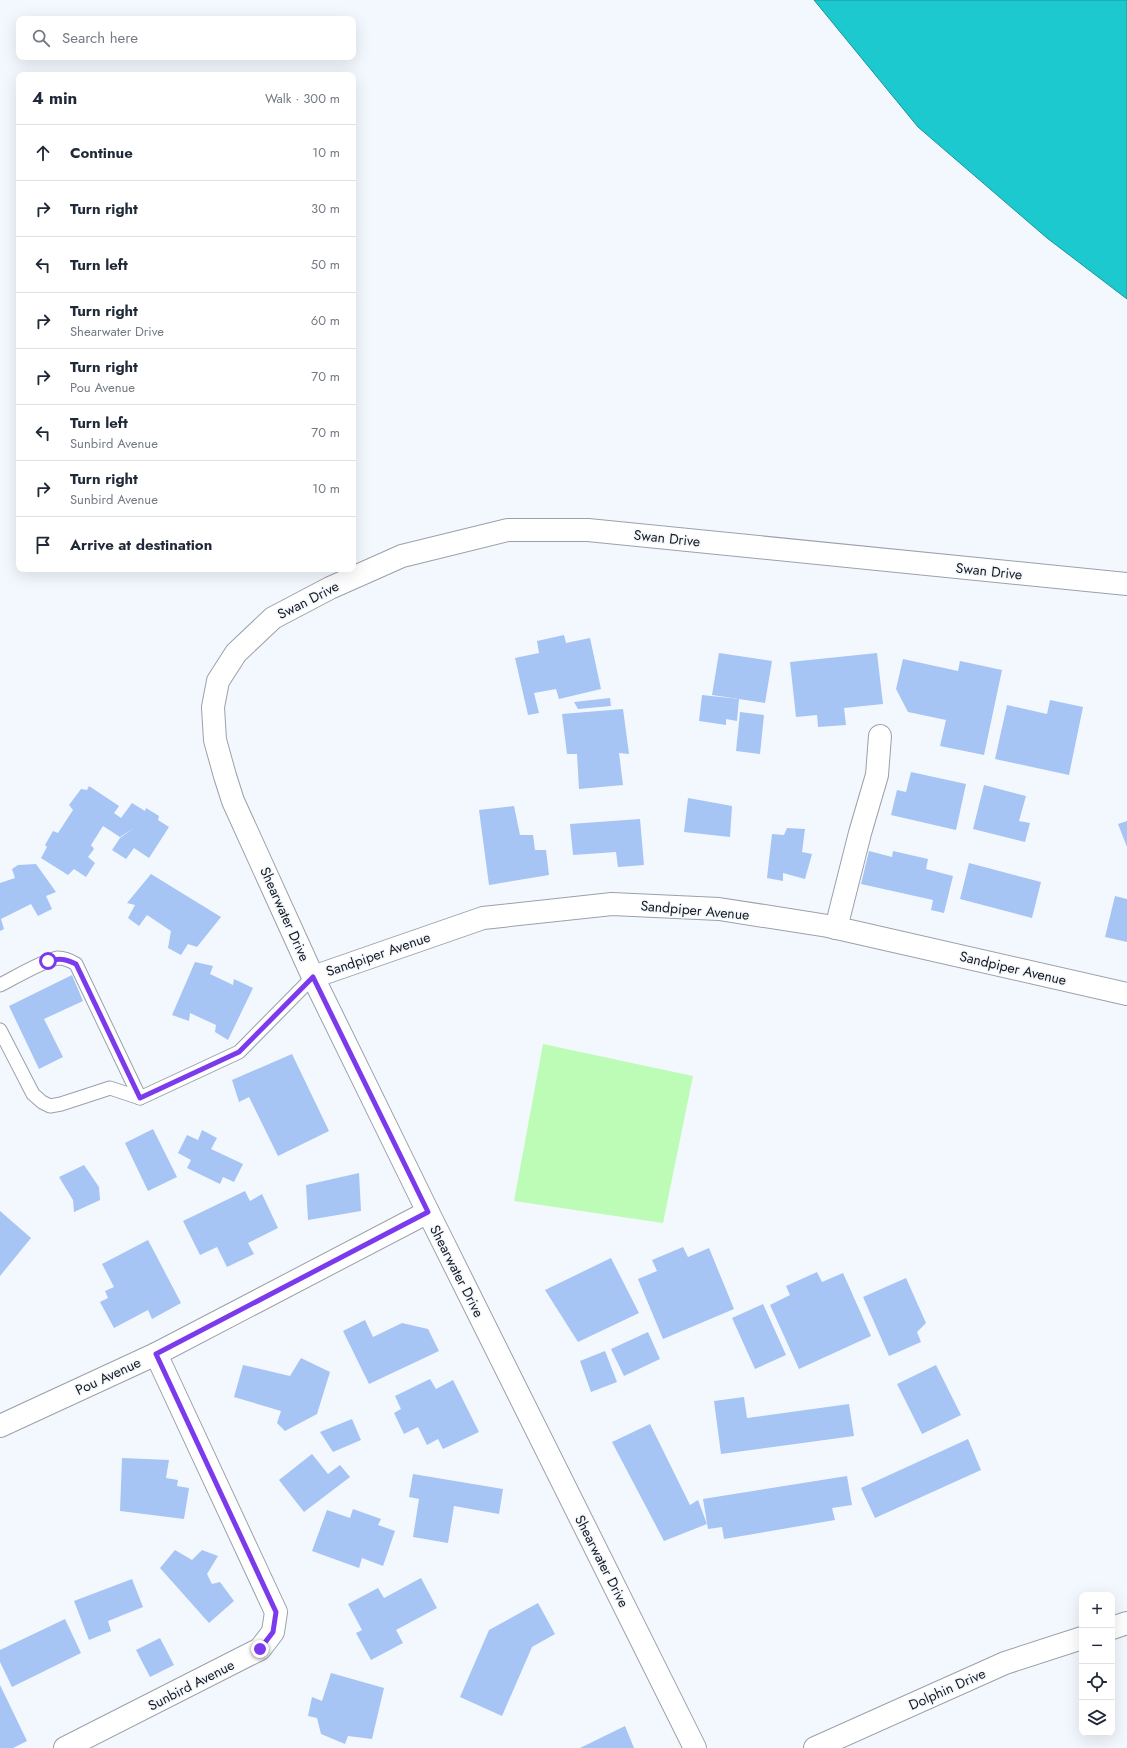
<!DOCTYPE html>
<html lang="en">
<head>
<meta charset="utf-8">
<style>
	:root { --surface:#fff; --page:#f2f2f3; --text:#1f2937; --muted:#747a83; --line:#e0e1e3 }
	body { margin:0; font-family:Jost,sans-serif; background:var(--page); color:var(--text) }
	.controls { position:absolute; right:12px; bottom:12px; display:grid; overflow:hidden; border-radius:8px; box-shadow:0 4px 16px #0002 }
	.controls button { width:36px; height:36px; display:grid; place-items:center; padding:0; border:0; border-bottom:1px solid var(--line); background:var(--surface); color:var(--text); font:20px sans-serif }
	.stop { position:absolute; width:12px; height:12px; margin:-9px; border:3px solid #7c3aed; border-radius:50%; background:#fff }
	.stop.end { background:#7c3aed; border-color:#fff; box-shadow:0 1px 4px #0008 }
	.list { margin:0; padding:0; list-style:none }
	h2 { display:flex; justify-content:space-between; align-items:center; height:52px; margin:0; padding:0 16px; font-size:17px }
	h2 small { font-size:13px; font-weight:400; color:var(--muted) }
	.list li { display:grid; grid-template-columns:26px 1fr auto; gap:12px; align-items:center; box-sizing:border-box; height:56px; padding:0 16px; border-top:1px solid var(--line) }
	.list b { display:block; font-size:15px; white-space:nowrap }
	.list p { margin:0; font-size:13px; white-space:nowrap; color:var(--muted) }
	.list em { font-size:13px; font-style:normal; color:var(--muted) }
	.icon { flex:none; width:22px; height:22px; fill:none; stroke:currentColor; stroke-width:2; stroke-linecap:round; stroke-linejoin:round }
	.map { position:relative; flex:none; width:1127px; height:1748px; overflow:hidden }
	.search { position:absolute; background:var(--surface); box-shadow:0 4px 16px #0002; left:16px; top:16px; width:340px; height:44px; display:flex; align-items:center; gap:10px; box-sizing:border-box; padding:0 14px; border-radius:8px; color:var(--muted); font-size:15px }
	.panel { position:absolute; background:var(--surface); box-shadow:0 4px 16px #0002; left:16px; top:72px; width:340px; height:500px; border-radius:8px }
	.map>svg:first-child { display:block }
	.green { fill:#bdfcb7 }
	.water { fill:#1cc9cf; stroke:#1a9499 }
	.building { fill:#a6c4f4 }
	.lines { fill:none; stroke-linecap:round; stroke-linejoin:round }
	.service-casing { stroke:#9ba1a9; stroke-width:15 }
	.minor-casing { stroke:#9ba1a9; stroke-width:24 }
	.tertiary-casing { stroke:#9ba1a9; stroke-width:24 }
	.service { stroke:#fff; stroke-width:13 }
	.minor { stroke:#fff; stroke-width:22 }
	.tertiary { stroke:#fff; stroke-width:22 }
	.route { stroke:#7c3aed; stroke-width:5 }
	.labels { text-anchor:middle; stroke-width:3; stroke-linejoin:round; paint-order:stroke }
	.street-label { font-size:14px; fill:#17191c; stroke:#f3f8ff }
</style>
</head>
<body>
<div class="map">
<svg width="1127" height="1748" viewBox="0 0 1127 1748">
	<rect width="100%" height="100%" fill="#f3f8ff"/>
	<!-- green -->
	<path class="green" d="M 543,1044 L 693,1076 L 663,1223 L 514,1201 Z"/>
	<!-- water -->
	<path class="water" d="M 814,0 L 1127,0 L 1127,299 L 1047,238 L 918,127 Z"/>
	<!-- building -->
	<g class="building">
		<path d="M 564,635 L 566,643 L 590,638 L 601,689 L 559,699 L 556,689 L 534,693 L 539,713 L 528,715 L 515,658 L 539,653 L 537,641 Z"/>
		<path d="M 719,653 L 772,661 L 765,703 L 712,695 Z"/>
		<path d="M 877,653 L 883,704 L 844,708 L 846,725 L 818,727 L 817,715 L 796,717 L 790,662 Z"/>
		<path d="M 903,659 L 958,671 L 960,661 L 1002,670 L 984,755 L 940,746 L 946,720 L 908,712 L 896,689 Z"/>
		<path d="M 702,695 L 739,699 L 737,721 L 726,719 L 726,725 L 699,721 Z"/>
		<path d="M 610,698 L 611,706 L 578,709 L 574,702 Z"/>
		<path d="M 1050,700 L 1083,707 L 1069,775 L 995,759 L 1007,705 L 1047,714 Z"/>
		<path d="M 623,709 L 629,754 L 619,753 L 623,785 L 579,789 L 577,754 L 567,754 L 562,714 Z"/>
		<path d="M 740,712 L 764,715 L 760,754 L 736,751 Z"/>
		<path d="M 911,772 L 966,784 L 956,830 L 891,815 L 897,790 L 906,792 Z"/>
		<path d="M 984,785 L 1026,796 L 1019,821 L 1030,823 L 1025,842 L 973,829 Z"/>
		<path d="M 89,786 L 119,806 L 114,813 L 121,818 L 132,803 L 145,811 L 146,808 L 159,816 L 158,820 L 169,827 L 149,858 L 134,848 L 126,859 L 112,850 L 120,838 L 134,828 L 120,837 L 103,826 L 91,845 L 94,849 L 88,857 L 95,863 L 86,877 L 74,869 L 68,875 L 41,858 L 47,847 L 45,845 L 53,831 L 58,833 L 73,810 L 69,805 L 81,789 L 87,790 Z"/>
		<path d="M 688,798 L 732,806 L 730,837 L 684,832 Z"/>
		<path d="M 514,806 L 520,835 L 533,835 L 535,850 L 546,850 L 549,875 L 489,885 L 479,810 Z"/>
		<path d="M 640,819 L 644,865 L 618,867 L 616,852 L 573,855 L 570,824 Z"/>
		<path d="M 1127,821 L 1127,847 L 1118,824 Z"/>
		<path d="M 787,828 L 805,829 L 802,852 L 812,854 L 805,879 L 783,873 L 783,881 L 767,878 L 772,834 L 784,835 Z"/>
		<path d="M 869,851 L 892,857 L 893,851 L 928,859 L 926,869 L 953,876 L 944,913 L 931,910 L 933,900 L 861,884 Z"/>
		<path d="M 969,863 L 1041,882 L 1032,918 L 960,899 Z"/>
		<path d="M 36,864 L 56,892 L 46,896 L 52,909 L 38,916 L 31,904 L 1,919 L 4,929 L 0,931 L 0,883 L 15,878 L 12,869 L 18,865 Z"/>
		<path d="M 151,874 L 221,917 L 197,947 L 188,944 L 181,955 L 168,948 L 171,931 L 147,915 L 139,926 L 128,918 L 135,905 L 127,903 Z"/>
		<path d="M 1115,896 L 1127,899 L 1127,942 L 1105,937 Z"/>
		<path d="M 195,962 L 213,966 L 210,974 L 233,985 L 234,979 L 253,988 L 228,1040 L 215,1032 L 216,1025 L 190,1013 L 189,1021 L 172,1015 Z"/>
		<path d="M 72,975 L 83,1001 L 44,1019 L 63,1057 L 39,1069 L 9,1006 Z"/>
		<path d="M 292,1054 L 329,1131 L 278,1156 L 249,1097 L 239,1102 L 232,1080 Z"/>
		<path d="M 153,1129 L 177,1177 L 148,1191 L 125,1143 Z"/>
		<path d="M 202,1130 L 217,1138 L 211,1149 L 243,1164 L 234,1182 L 223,1177 L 220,1184 L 187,1168 L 191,1160 L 178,1153 L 187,1135 L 198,1140 Z"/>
		<path d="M 84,1165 L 99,1187 L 100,1200 L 74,1212 L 73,1200 L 59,1177 Z"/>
		<path d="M 359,1173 L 361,1211 L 308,1220 L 306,1185 Z"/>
		<path d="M 245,1191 L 250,1201 L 262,1194 L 278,1228 L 248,1243 L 254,1254 L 227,1267 L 217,1247 L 200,1255 L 183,1221 Z"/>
		<path d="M 0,1211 L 31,1238 L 0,1276 Z"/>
		<path d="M 148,1240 L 181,1303 L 152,1319 L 148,1310 L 114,1328 L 100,1302 L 108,1298 L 105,1291 L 114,1287 L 102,1264 Z"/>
		<path d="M 683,1247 L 688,1257 L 709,1248 L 734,1309 L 663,1339 L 638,1279 L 657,1271 L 652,1260 Z"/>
		<path d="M 611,1258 L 639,1313 L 578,1342 L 545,1290 Z"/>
		<path d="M 817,1272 L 822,1282 L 843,1273 L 871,1336 L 799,1369 L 770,1305 L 790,1295 L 786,1286 Z"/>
		<path d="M 906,1278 L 926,1323 L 917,1332 L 921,1342 L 889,1356 L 863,1297 Z"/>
		<path d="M 763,1304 L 786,1355 L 755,1369 L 732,1318 Z"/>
		<path d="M 365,1320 L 373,1337 L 402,1323 L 428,1329 L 439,1351 L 369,1384 L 343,1331 Z"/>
		<path d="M 648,1332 L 660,1359 L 624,1376 L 611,1349 Z"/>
		<path d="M 605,1351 L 617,1382 L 591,1392 L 580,1361 Z"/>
		<path d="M 301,1358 L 330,1372 L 317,1414 L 285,1431 L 277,1423 L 281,1411 L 234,1397 L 243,1365 L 290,1376 Z"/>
		<path d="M 936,1365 L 961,1415 L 922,1434 L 897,1384 Z"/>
		<path d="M 430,1379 L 436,1389 L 453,1380 L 479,1432 L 443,1449 L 438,1439 L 427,1445 L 418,1427 L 404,1434 L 394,1413 L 401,1409 L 395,1396 Z"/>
		<path d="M 744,1397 L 747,1418 L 849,1404 L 854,1436 L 721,1454 L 714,1401 Z"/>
		<path d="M 352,1419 L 361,1440 L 333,1452 L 320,1432 Z"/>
		<path d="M 650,1424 L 690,1505 L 698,1500 L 707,1524 L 664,1541 L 612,1442 Z"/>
		<path d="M 968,1439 L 981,1470 L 875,1518 L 861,1488 Z"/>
		<path d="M 312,1454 L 328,1474 L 340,1465 L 350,1477 L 304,1512 L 279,1480 Z"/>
		<path d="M 122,1458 L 169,1460 L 166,1478 L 178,1480 L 177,1486 L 189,1488 L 184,1519 L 120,1511 Z"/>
		<path d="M 413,1474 L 503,1489 L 499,1514 L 454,1506 L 448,1543 L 413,1537 L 419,1499 L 409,1497 Z"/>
		<path d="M 847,1476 L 852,1505 L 832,1508 L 835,1520 L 724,1539 L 722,1527 L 708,1529 L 703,1499 Z"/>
		<path d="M 353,1509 L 381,1519 L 378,1525 L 395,1531 L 383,1566 L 362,1558 L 359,1568 L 312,1551 L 327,1510 L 350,1518 Z"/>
		<path d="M 175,1550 L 192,1560 L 202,1550 L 218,1556 L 207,1574 L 212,1584 L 220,1582 L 234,1601 L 209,1623 L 160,1568 Z"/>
		<path d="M 421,1578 L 437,1608 L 396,1630 L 403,1643 L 371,1660 L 356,1633 L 362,1630 L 348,1604 L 378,1588 L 384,1598 Z"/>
		<path d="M 132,1579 L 143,1607 L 108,1621 L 111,1631 L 89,1640 L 74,1601 Z"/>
		<path d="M 538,1603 L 555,1634 L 532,1647 L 502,1716 L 460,1697 L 489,1630 Z"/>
		<path d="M 65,1619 L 81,1653 L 12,1687 L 0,1662 L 0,1650 Z"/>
		<path d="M 160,1638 L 174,1665 L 150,1677 L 136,1650 Z"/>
		<path d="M 331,1673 L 384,1688 L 372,1739 L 348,1736 L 345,1744 L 321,1734 L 317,1718 L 308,1716 L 312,1697 L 322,1701 Z"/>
		<path d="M 0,1685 L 27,1741 L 13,1748 L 0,1748 Z"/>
		<path d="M 625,1726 L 634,1748 L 580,1748 Z"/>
	</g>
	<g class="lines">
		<defs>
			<g id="service">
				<path d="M 0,985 C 14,978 44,960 58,958 C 65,958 71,961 76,964 L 140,1098"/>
				<path d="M 0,1030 L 33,1094 L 42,1102 L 50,1106 L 61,1104 L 110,1088 L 140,1098 L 239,1052 L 313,977"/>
			</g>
			<g id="minor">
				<path d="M 836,928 L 860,833 L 877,775 L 880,736"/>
				<path d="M 313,977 L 483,918 L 612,904 L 719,909 L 828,926 L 1127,994"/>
				<path d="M 0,1426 L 156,1354 L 428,1212"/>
				<path d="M 65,1748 L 260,1649 L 273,1632 L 276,1612 L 156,1354"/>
				<path d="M 695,1748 L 428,1212 L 313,977 L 233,801 L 225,776 L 215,740 L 213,707 L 218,681 L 236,653 L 273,618 L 330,588 L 402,556 L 508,530 L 588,530 L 1127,584"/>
			</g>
			<g id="tertiary">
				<path d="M 1112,1628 L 1127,1623"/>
				<path d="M 815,1748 L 1005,1663 L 1082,1638"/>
			</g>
		</defs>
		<!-- service casing -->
		<use href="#service" class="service-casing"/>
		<!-- minor casing -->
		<use href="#minor" class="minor-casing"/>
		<!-- tertiary casing -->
		<use href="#tertiary" class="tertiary-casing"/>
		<!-- service -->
		<use href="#service" class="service"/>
		<!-- minor -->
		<use href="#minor" class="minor"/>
		<!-- tertiary -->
		<use href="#tertiary" class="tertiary"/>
	</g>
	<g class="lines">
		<!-- route -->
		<path class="route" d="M 48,961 C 59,958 66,959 76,964 L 140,1098 L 239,1052 L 313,977 L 428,1212 L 156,1354 L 276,1612 L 273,1632 L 260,1649"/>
	</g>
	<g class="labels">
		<!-- street labels -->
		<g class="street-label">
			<text transform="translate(667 538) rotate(6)" y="5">Swan Drive</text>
			<text transform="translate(989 571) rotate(6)" y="5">Swan Drive</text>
			<text transform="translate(308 600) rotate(-27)" y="5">Swan Drive</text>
			<text transform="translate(695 910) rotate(5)" y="5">Sandpiper Avenue</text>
			<text transform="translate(285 914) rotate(66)" y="5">Shearwater Drive</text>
			<text transform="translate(378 954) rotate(-19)" y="5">Sandpiper Avenue</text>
			<text transform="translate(1013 968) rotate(13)" y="5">Sandpiper Avenue</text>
			<text transform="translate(457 1271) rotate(63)" y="5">Shearwater Drive</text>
			<text transform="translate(108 1376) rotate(-25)" y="5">Pou Avenue</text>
			<text transform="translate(602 1561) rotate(63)" y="5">Shearwater Drive</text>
			<text transform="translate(191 1685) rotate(-27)" y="5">Sunbird Avenue</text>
			<text transform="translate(947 1689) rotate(-24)" y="5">Dolphin Drive</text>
		</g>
	</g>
</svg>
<div class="controls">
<button>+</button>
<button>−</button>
<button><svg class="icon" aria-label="locate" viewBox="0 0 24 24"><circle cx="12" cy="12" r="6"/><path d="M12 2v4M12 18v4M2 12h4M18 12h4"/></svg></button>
<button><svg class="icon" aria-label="layers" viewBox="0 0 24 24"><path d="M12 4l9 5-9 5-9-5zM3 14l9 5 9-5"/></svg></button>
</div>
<div class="stop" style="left:48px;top:961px"></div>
<div class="stop end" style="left:260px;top:1649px"></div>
<div class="search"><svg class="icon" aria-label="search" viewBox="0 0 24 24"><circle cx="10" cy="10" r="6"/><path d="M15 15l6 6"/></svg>Search here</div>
<section class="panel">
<h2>4 min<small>Walk · 300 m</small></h2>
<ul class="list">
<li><svg class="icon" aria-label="ahead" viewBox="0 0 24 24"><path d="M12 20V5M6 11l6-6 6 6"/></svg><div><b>Continue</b></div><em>10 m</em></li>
<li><svg class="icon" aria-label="right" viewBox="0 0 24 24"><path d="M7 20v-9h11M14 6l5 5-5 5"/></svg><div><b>Turn right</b></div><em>30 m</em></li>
<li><svg class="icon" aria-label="left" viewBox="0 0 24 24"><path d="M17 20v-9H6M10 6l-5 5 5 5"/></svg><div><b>Turn left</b></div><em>50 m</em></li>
<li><svg class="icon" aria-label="right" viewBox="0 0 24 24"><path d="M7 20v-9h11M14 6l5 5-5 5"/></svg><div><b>Turn right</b><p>Shearwater Drive</p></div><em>60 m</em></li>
<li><svg class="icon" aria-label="right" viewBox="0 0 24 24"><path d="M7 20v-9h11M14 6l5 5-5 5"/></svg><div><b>Turn right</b><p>Pou Avenue</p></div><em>70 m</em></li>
<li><svg class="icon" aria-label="left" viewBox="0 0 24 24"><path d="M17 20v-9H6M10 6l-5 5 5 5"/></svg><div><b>Turn left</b><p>Sunbird Avenue</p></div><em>70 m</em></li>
<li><svg class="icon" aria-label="right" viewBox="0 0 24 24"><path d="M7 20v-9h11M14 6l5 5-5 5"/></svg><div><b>Turn right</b><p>Sunbird Avenue</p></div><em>10 m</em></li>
<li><svg class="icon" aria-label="arrive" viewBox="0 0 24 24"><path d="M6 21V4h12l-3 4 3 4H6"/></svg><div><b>Arrive at destination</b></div></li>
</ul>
</section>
</div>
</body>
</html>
